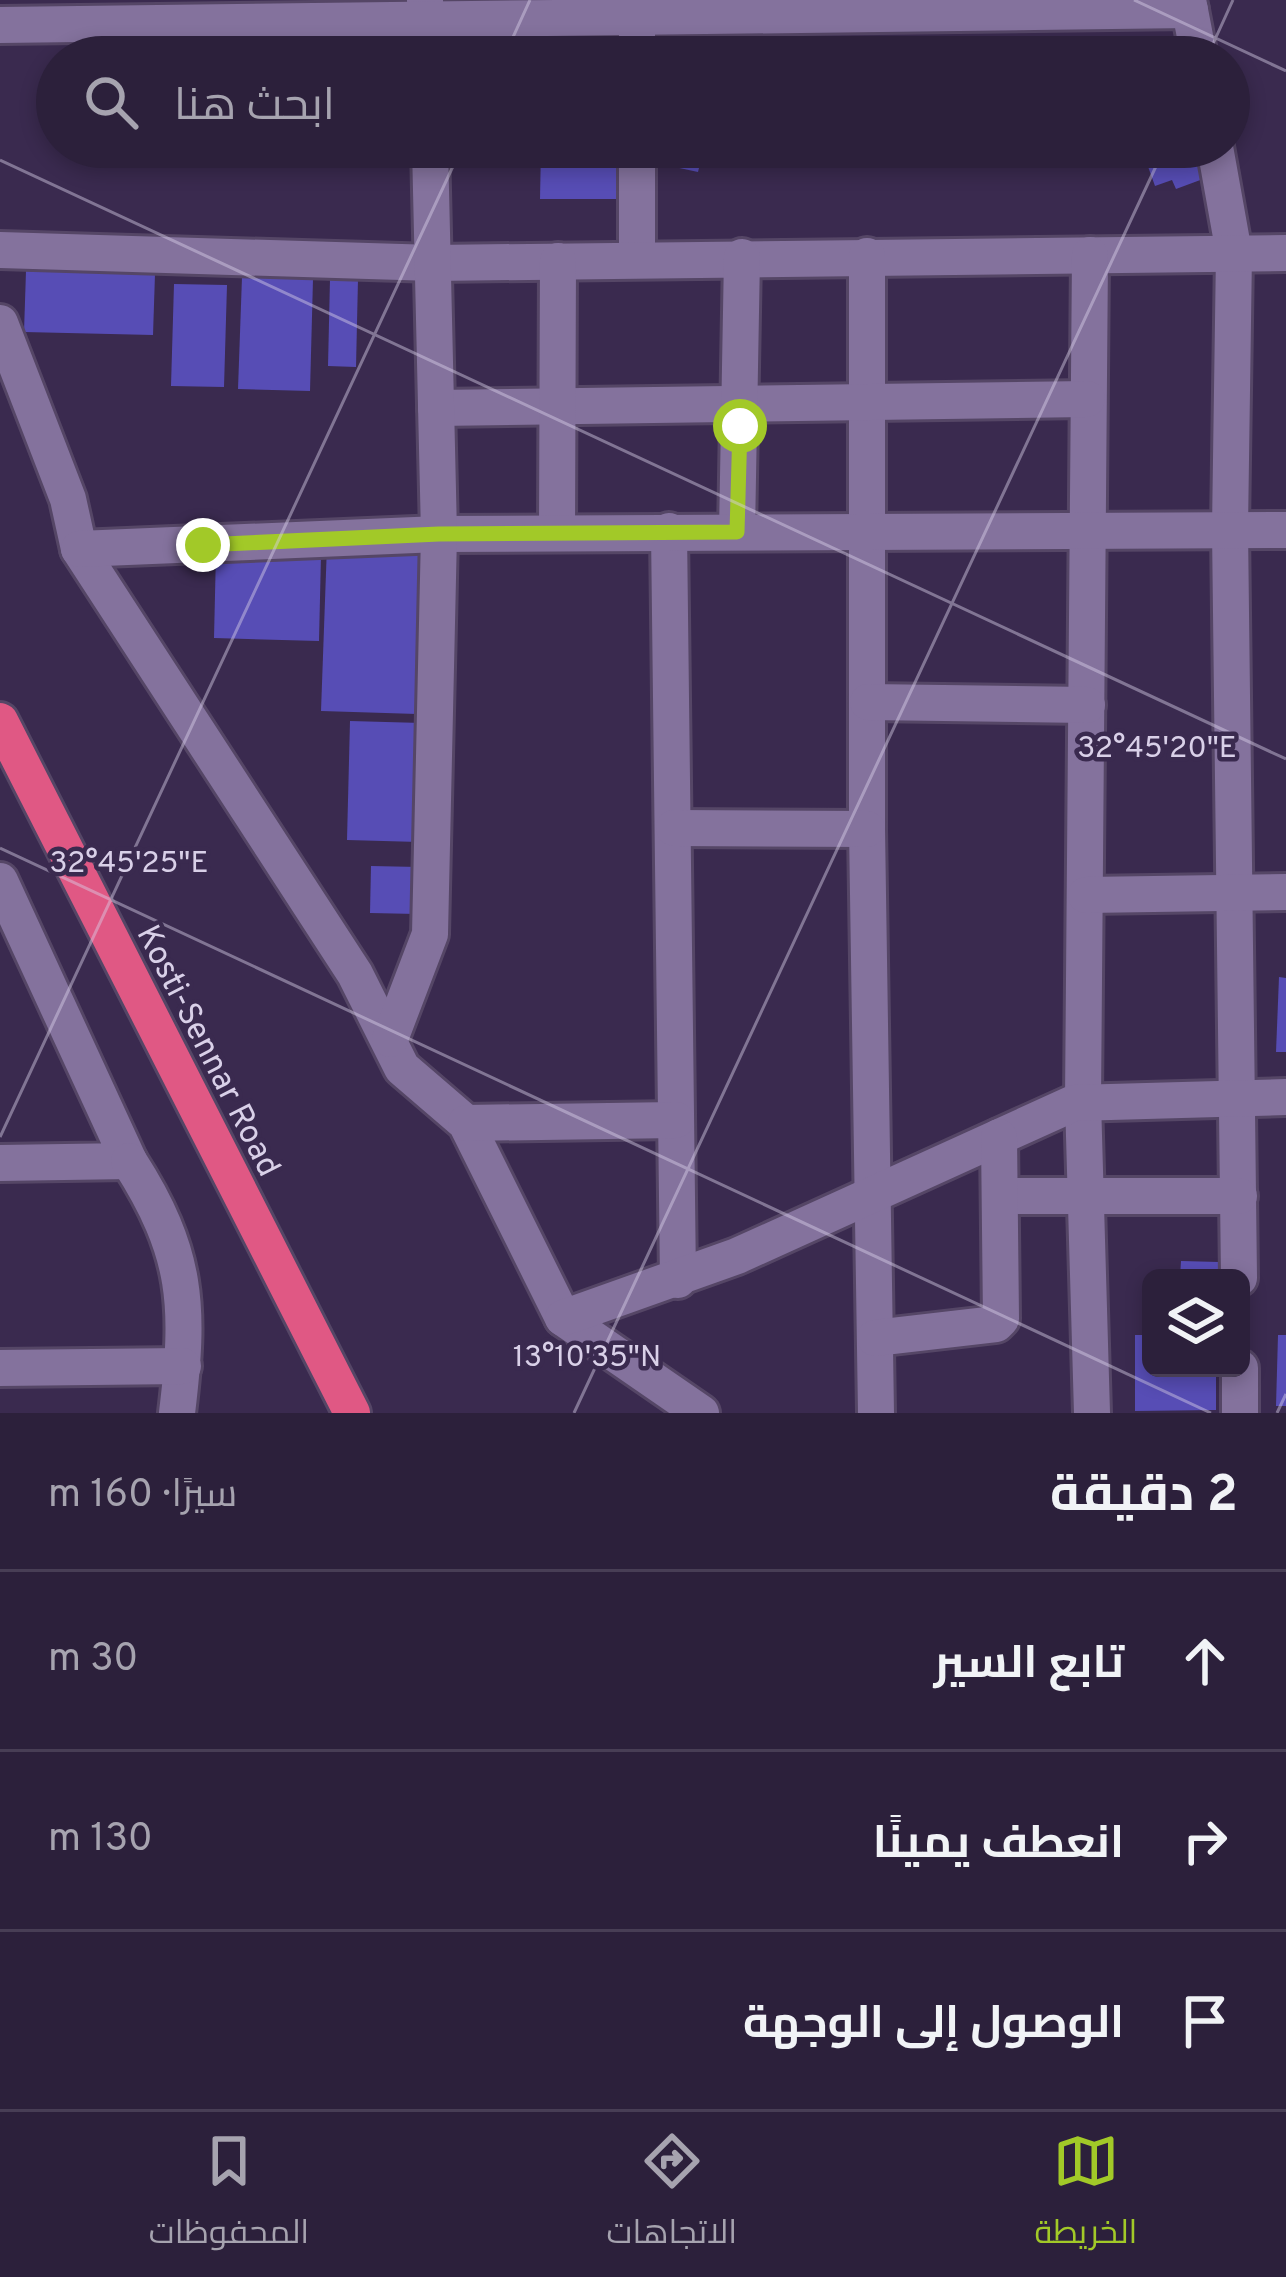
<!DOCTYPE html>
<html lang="ar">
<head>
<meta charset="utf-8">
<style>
	:root { --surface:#2c203b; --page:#342842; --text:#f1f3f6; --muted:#a6a3af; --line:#483e55; --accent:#a2c928 }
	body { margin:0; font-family:Overpass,Cairo,sans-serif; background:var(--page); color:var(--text); direction:rtl }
	.controls { position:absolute; right:36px; bottom:36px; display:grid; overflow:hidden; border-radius:18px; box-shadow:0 6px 18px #0003 }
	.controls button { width:108px; height:108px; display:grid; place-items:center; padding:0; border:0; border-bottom:3px solid var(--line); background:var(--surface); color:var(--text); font:60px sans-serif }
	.stop { position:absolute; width:36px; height:36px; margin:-27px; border:9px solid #a2c928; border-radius:50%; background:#fff }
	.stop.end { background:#a2c928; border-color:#fff; box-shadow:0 3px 12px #0008 }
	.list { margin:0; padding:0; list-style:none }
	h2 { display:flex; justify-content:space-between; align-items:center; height:156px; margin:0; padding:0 48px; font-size:51px }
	h2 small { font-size:39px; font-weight:400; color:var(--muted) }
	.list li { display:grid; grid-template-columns:78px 1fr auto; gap:36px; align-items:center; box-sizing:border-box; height:180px; padding:0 48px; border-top:3px solid var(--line) }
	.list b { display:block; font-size:45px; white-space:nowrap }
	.list em { font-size:39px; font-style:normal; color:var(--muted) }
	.icon { flex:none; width:66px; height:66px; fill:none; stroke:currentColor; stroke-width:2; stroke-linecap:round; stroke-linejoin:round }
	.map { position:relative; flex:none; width:1286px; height:1413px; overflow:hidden; direction:ltr }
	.search { position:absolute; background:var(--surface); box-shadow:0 6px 18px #0003; left:36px; right:36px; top:36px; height:132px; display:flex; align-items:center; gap:30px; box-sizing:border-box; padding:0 42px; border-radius:66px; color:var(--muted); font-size:45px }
	.sheet { height:696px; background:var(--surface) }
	nav { display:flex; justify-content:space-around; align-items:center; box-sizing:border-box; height:168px; border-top:3px solid var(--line); background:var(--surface); font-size:33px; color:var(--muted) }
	nav a { display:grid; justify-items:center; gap:6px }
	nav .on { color:var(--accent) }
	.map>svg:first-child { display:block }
	.building { fill:#574db5 }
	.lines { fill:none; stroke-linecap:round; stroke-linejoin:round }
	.minor-casing { stroke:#554666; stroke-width:42 }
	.highway-casing { stroke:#554666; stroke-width:42 }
	.minor { stroke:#84729d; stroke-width:36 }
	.highway { stroke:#e05884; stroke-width:36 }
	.route { stroke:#a2c928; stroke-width:15 }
	.ticks { fill:none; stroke:#d9d0e8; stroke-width:3; stroke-opacity:0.45 }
	.labels { text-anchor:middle; stroke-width:9; stroke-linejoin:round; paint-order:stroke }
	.street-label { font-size:33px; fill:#d9d0e8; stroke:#3a2a4f }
	.ticks-label { font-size:30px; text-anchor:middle; fill:#d9d0e8; stroke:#3a2a4f; stroke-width:9; stroke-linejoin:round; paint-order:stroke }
</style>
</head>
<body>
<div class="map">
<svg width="1286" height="1413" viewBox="0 0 1286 1413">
	<rect width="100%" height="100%" fill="#3a2a4f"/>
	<!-- building -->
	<g class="building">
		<path d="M 562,29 L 620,32 L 619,57 L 561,57 Z"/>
		<path d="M 451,33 L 485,33 L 484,57 L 449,57 Z"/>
		<path d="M 541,147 L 623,147 L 623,199 L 540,199 Z"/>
		<path d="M 1141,147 L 1207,147 L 1213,164 L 1199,168 L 1203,179 L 1176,189 L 1172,180 L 1155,186 Z"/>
		<path d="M 674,150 L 702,156 L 698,172 L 670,166 Z"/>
		<path d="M 26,271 L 155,274 L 153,335 L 24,332 Z"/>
		<path d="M 242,277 L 313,279 L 310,391 L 238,389 Z"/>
		<path d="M 330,279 L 358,279 L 356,367 L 328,366 Z"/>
		<path d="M 174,284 L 227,285 L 224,387 L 171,386 Z"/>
		<path d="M 327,545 L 422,548 L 417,714 L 321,711 Z"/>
		<path d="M 216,552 L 321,555 L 319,641 L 214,638 Z"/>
		<path d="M 350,721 L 422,723 L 419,842 L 347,840 Z"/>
		<path d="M 371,866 L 419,867 L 417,914 L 370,913 Z"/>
		<path d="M 1279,977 L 1286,978 L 1286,1052 L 1276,1052 Z"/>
		<path d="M 1181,1261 L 1219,1262 L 1218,1278 L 1180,1278 Z"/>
		<path d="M 1135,1335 L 1151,1335 L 1151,1368 L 1216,1368 L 1216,1410 L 1135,1411 Z"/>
		<path d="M 1278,1335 L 1286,1335 L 1286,1406 L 1276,1406 Z"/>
	</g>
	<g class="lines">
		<defs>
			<g id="minor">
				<path d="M 425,0 L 427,57"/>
				<path d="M 1188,0 L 1199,57"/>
				<path d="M 0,25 L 1190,10"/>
				<path d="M 637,57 L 637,0"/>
				<path d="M 637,147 L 637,260"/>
				<path d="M 1215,147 L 1234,253 L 1230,529 L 1239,1278"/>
				<path d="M 0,250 L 434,263 L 1286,253"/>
				<path d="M 1090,255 L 1083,1101 L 1092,1413"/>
				<path d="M 867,256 L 867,829 L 876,1413"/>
				<path d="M 0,323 L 68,499 L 79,549 L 355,974 L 402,1068 L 466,1123 L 563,1318 L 701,1413"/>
				<path d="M 436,408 L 1087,399"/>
				<path d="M 669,531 L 678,1280"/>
				<path d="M 737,532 L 742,257"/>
				<path d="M 557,533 L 558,261"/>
				<path d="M 79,549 L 439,534 L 1286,530"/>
				<path d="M 868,702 L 1087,705"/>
				<path d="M 674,828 L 867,829"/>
				<path d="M 0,881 L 129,1161 L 0,1163"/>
				<path d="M 1086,895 L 1286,892"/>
				<path d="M 390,1039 L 430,934 L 439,534 L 430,147"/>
				<path d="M 466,1123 L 676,1120"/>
				<path d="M 129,1161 C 188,1253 190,1306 177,1413"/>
				<path d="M 1000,1196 L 1239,1196"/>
				<path d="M 563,1318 L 737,1256 L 1074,1103 L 1286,1097"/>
				<path d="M 875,1338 L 996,1324 L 1001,1319 L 999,1137"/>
				<path d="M 0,1368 L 183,1366"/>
				<path d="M 1240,1368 L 1240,1413"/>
			</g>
			<path id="highway" d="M 0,721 L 352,1413"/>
		</defs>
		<!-- minor casing -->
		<use href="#minor" class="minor-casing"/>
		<!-- highway casing -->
		<use href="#highway" class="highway-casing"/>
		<!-- minor -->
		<use href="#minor" class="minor"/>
		<!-- highway -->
		<use href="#highway" class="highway"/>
	</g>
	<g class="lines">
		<!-- route -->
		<path class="route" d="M 203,545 L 439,534 L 737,532 L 740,426"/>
	</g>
	<!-- ticks -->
	<path class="ticks" d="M 1134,0 L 1286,71M 504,57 L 530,0M 1207,57 L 1233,0M 0,160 L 1286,759M 0,848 L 1211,1413M 0,1137 L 462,147M 574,1413 L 1165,147M 1277,1413 L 1286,1394"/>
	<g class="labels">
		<!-- street labels -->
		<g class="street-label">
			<text transform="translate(210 1050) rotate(63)" y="12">Kosti-Sennar Road</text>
		</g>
	</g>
	<g class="ticks-label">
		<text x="1157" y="757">32°45'20"E</text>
		<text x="129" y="872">32°45'25"E</text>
		<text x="587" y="1366">13°10'35"N</text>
	</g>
</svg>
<div class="controls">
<button><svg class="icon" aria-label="layers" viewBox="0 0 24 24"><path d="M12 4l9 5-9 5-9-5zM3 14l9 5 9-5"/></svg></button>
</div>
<div class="stop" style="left:740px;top:426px"></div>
<div class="stop end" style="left:203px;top:545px"></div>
<div class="search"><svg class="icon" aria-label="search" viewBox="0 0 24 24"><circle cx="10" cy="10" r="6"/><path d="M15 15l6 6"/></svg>ابحث هنا</div>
</div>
<section class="sheet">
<h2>2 دقيقة<small>سيرًا · 160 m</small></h2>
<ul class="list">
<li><svg class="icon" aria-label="ahead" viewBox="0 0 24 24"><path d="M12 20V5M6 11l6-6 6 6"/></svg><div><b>تابع السير</b></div><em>30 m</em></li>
<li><svg class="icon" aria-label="right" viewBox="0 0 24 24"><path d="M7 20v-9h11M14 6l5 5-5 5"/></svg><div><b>انعطف يمينًا</b></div><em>130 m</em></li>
<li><svg class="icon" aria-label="arrive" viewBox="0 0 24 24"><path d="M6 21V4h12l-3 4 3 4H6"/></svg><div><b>الوصول إلى الوجهة</b></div></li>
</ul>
</section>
<nav>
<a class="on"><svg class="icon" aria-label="map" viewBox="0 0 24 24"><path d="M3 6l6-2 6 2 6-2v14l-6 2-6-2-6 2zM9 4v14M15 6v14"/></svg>الخريطة</a>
<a><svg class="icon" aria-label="directions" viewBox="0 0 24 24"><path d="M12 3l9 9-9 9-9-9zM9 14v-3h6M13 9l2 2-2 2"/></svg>الاتجاهات</a>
<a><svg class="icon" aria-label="saved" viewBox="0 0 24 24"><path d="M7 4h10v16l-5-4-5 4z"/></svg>المحفوظات</a>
</nav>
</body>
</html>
